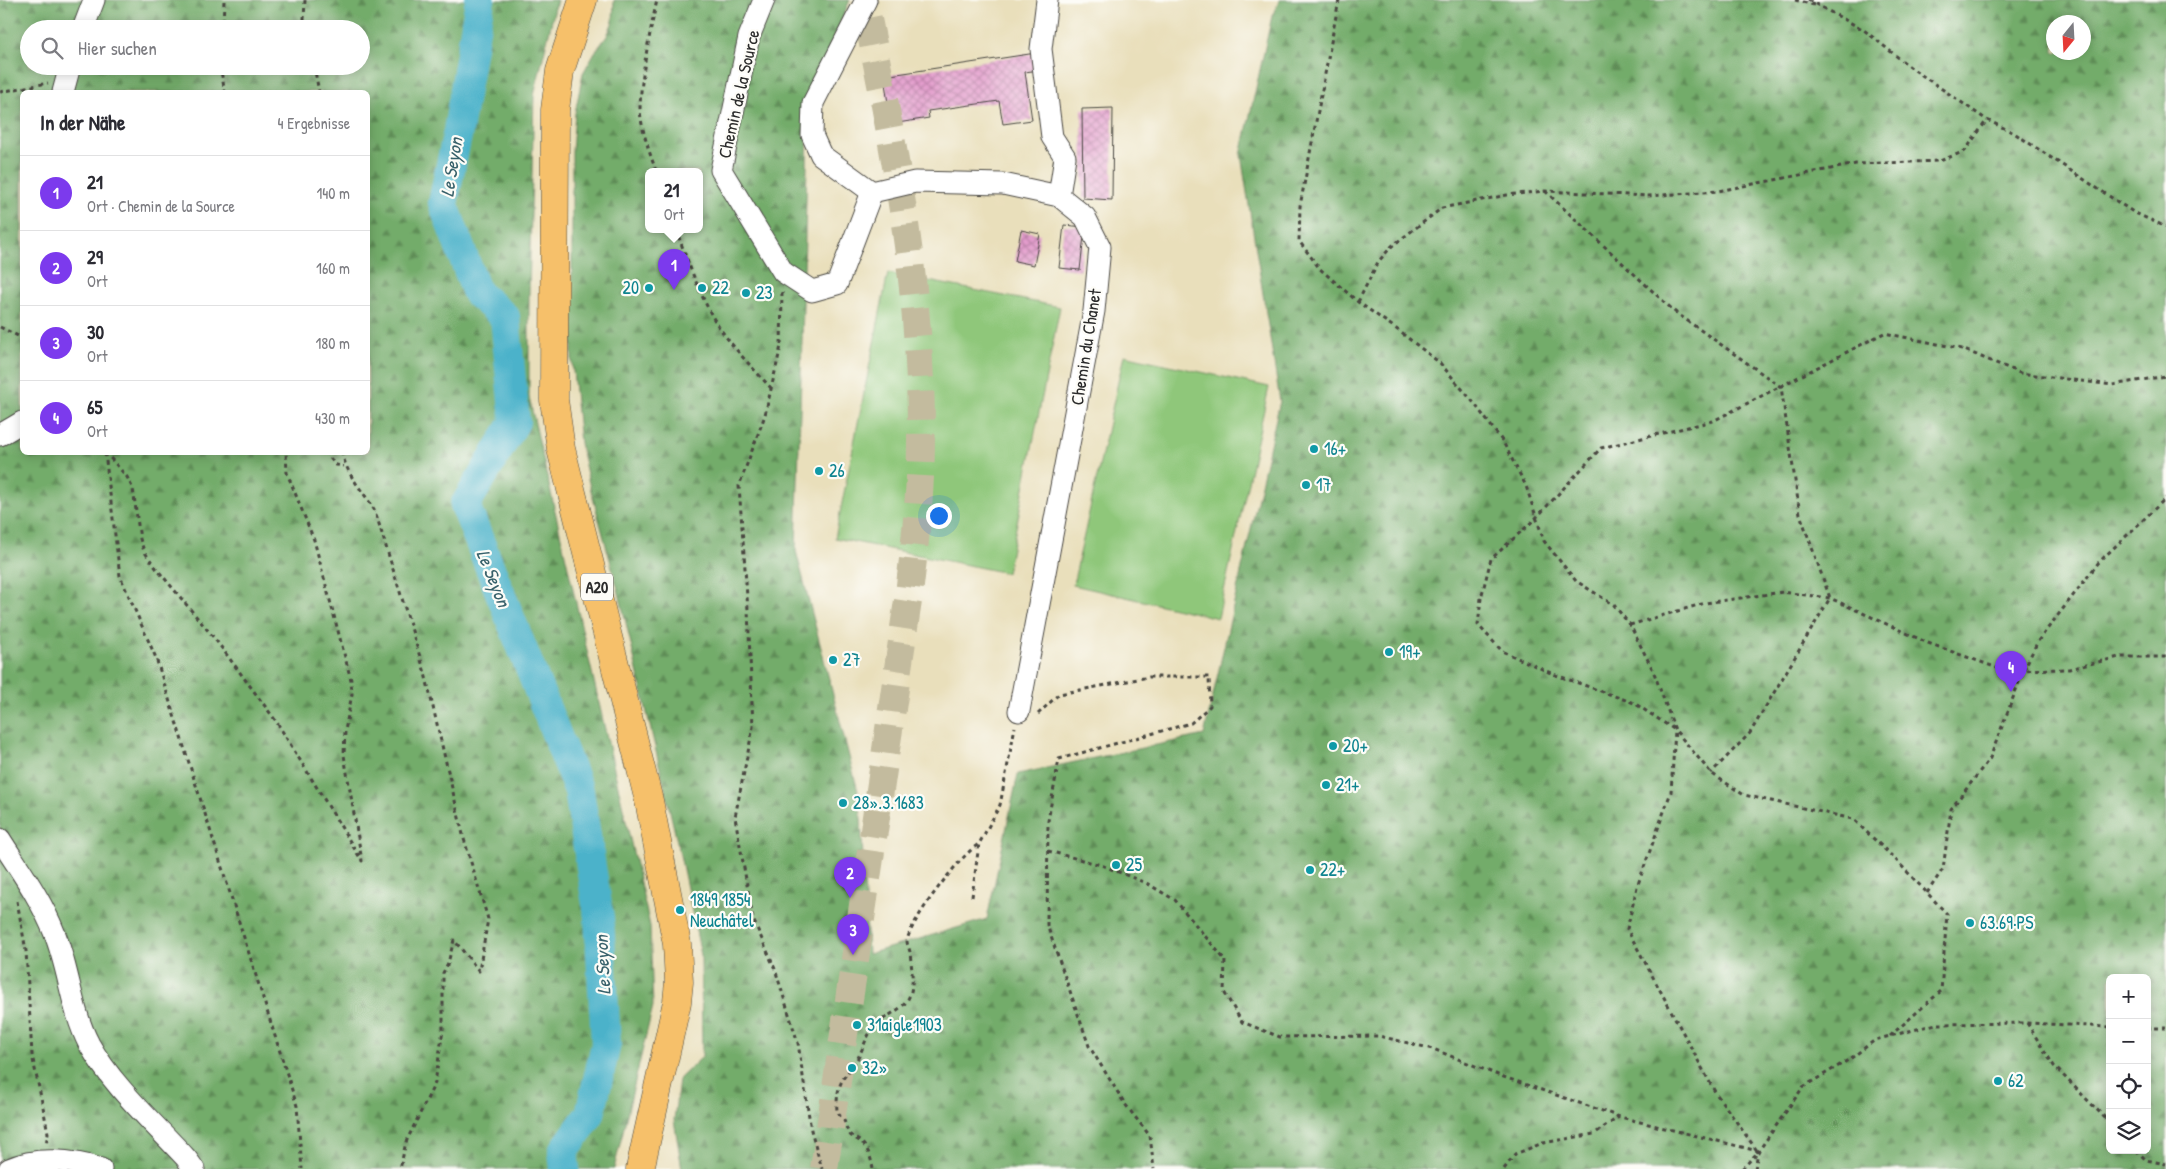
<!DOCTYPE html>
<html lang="de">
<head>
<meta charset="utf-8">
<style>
	:root { --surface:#fff; --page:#f2f2f3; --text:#2b2b33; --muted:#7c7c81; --line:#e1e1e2; --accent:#7c3aed }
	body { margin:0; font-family:"Patrick Hand",sans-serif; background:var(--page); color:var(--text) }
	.controls { position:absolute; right:15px; bottom:15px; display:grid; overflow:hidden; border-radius:8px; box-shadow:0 2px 12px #0003 }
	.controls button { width:45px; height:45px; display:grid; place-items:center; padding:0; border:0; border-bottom:1px solid var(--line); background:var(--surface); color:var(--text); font:25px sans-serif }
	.compass { position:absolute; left:2046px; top:15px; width:45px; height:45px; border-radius:50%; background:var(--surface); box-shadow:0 2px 12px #0003; rotate:198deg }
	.you { position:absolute; left:938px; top:515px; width:18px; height:18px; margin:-12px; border:4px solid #fff; border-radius:50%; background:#1a73e8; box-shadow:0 0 0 8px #1a73e833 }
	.badge { display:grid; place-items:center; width:32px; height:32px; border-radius:50%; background:var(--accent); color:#fff; font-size:16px; font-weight:700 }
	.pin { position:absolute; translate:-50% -41px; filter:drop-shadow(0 1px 2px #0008) }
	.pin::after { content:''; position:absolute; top:26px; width:18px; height:15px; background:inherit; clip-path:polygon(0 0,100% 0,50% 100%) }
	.popup { position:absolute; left:645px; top:168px; width:58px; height:65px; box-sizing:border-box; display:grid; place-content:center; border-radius:8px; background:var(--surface); filter:drop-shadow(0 1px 4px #0005); font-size:16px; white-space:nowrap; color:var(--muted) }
	.popup b { font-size:19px; color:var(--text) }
	.popup::after { content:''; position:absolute; left:50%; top:100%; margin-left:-10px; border:10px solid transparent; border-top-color:var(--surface) }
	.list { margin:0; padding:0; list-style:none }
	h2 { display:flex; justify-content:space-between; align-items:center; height:65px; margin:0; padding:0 20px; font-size:21px }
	h2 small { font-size:16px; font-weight:400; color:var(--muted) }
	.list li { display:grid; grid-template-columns:32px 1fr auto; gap:15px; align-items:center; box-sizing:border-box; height:75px; padding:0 20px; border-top:1px solid var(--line) }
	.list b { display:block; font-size:19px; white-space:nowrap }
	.list p { margin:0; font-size:16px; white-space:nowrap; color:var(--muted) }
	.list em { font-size:16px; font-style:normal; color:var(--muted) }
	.icon { flex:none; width:28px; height:28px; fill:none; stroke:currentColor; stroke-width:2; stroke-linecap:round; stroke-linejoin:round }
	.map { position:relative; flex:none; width:2166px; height:1169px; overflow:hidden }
	.search { position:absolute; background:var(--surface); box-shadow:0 2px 12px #0003; left:20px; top:20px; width:350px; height:55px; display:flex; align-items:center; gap:12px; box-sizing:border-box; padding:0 18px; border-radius:28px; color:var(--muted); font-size:19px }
	.panel { position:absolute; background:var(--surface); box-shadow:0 2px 12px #0003; left:20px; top:90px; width:350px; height:365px; border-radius:8px }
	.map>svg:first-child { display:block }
	.green { fill:#8fc77a; stroke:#5d7952 }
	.forest { fill:url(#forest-firs); stroke:#4f6c4a; fill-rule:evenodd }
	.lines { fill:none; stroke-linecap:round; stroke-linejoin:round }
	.river { stroke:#4bb2ca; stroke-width:30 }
	.building { fill:url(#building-cross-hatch) }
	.highway-tunnel { stroke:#c3bb9e; stroke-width:28; stroke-dasharray:28 14; stroke-linecap:butt }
	.minor-casing { stroke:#484641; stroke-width:23 }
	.highway-casing { stroke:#484641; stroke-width:29 }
	.path { stroke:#484641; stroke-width:3; stroke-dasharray:4 4; stroke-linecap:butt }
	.minor { stroke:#fff; stroke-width:21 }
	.highway { stroke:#f6c06b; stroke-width:28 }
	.culture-dot { fill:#0f9aa8; stroke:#fdfcf7; stroke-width:2 }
	.labels { text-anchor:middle; stroke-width:4.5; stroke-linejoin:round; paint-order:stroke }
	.shield { fill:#fdfcf7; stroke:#6a6a68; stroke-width:1 }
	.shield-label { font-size:16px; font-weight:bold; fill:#2b2b2b }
	.street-label { font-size:18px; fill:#2b2b2b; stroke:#fdfcf7 }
	.culture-label { font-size:18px; fill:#0d838f; stroke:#fdfcf7; text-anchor:start }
	.water-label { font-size:19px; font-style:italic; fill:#38616b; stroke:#fdfcf7 }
</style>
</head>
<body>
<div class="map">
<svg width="2166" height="1169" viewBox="0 0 2166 1169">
	<defs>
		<pattern id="forest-firs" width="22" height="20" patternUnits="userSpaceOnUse" patternTransform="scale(1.25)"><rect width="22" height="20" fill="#73ac6a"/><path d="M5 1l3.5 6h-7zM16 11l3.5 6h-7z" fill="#5f8c57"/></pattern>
		<pattern id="building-cross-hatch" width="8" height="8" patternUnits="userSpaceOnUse" patternTransform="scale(1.25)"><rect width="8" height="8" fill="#e39ccc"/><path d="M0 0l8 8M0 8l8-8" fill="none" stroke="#b87fa6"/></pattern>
	</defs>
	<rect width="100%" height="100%" fill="#fdfcf7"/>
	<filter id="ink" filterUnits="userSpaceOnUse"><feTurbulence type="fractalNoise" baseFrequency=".02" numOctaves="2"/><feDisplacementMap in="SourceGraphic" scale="10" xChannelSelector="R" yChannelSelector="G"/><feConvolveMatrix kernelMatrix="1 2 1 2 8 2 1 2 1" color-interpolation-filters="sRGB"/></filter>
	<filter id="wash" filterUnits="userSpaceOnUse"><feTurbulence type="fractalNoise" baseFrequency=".0096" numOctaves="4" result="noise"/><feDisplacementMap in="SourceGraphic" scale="20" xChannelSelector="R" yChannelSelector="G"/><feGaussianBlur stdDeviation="1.12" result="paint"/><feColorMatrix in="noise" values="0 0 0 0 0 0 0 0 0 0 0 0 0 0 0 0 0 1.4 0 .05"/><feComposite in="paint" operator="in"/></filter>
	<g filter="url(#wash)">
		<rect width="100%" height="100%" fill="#e9dfbb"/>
		<!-- green -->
		<g class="green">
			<path d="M 888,273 L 1060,307 L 1007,573 L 835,538 Z"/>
			<path d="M 1124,355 L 1269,387 L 1218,618 L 1073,585 Z"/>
		</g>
		<!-- forest -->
		<g class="forest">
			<path d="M 0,0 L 557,0 L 534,95 L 529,295 L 529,397 L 650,926 L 653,1006 L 614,1169 L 7,1169 L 0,1160 ZM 29,29 L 361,29 L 361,66 L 29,66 ZM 22,92 L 368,92 L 368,452 L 22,452 Z"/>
			<path d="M 614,0 L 850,0 L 809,97 L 796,551 L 860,799 L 868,954 L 987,919 L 1018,774 L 1204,735 L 1280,401 L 1241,155 L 1272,16 L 1280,0 L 2166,0 L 2166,1169 L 682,1169 L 674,1120 L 679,1079 L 702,1057 L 701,955 L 679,850 L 619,593 L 589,483 L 580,443 L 572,361 L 572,151 L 575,113 L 583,73 L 595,52 L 607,36 L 613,21 ZM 2054,22 L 2084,22 L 2084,52 L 2054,52 ZM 649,171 L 699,171 L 699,229 L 649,229 ZM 2110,978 L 2147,978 L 2147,1150 L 2110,1150 Z"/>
		</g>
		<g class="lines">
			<!-- river -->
			<path class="river" d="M 480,0 L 458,131 L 443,203 L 477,293 L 505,317 L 515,422 L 465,505 L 579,791 L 599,917 L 606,1044 L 590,1114 L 563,1152 L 565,1169"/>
		</g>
		<g id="blocks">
			<!-- building -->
			<g class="building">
				<path d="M 1036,53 L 1039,70 L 1025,72 L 1032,120 L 1003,124 L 999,101 L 928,111 L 929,118 L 891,124 L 884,76 Z"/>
				<path d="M 1113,108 L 1112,200 L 1083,198 L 1082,109 Z"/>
				<path d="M 1064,225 L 1085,227 L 1080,270 L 1059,268 Z"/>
				<path d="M 1021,230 L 1040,234 L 1034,265 L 1015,261 Z"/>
			</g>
		</g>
	</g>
	<g filter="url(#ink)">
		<use href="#blocks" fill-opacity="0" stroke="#484641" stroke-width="1"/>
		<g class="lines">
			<!-- highway-tunnel -->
			<path class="highway-tunnel" d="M 824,1169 L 909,594 C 915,543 921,490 921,439 C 922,290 894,145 864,0"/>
			<defs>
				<g id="minor">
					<path d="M 764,0 L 749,37 L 721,170 L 783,272 L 812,291 L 837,284 L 872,192 L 915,182 L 1003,184 L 1059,196"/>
					<path d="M 866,0 L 813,103 L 812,135 L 821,155 L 872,192"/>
					<path d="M 83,29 L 94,0"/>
					<path d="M 63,92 L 70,66"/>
					<path d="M 0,435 L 22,422"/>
					<path d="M 1019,711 L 1094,311 L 1100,247 L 1085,217 L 1059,196 L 1065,157 L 1052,137 L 1041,49 L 1047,0"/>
					<path d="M 0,839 C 19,869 41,899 54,932 C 69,968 71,1010 89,1044 C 113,1087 153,1122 186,1158 L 194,1169"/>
					<path d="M 9,1169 C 37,1156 72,1160 101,1169"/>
				</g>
				<path id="highway" d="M 583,0 L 560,71 L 555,110 L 554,400 L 561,449 L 649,801 L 677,944 L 679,982 L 677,1002 L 640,1169"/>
			</defs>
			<!-- minor casing -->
			<use href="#minor" class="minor-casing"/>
			<!-- highway casing -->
			<use href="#highway" class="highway-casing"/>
			<!-- path -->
			<g class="path">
				<path d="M 305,0 L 304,19 L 306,29"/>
				<path d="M 1339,0 L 1300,206 L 1299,241 L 1320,269 L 1358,302 L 1395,328 L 1440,363 L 1474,403 L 1503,442 L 1526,486 L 1544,541 L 1576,581 L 1614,605 L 1630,625 L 1653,670 L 1675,730 L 1671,792 L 1637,887 L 1627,929 L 1715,1092 L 1758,1152"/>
				<path d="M 1795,0 L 1814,5"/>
				<path d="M 1808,0 L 1864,30 L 1910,67 L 1987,120 L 2014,133 L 2133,212 L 2166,227"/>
				<path d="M 223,29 L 224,0"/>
				<path d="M 220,66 L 225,92"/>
				<path d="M 314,66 L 319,92"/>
				<path d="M 0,92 L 48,83"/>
				<path d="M 656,171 C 650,154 640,126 640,107 C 641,75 650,32 657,0"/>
				<path d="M 1545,191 L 1675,312 L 1781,387 L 1800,514 L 1830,598 L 1750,733 L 1711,773"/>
				<path d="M 676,229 C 686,258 697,287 711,314 C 725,340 751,366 771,388"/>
				<path d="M 782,292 L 781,346 L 765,415 L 739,486 L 748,610 L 753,727 L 735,817 L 753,919 L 775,969 L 798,1043 L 811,1130 L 822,1169"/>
				<path d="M 1358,302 L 1378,262 L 1392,246 L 1442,208 L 1507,195 L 1545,191 L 1648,196 L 1718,191 L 1856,164 L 1940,161 L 1965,151 L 1987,120"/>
				<path d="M 0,327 L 22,338"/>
				<path d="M 105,452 L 127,477 L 133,489 L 140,539 L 144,551 L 156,568 L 215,639 L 276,721 L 362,861 L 344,755 L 345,731 L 352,694 L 351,680 L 314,540 L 287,473 L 286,452"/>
				<path d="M 325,452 L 336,465 L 344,466"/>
				<path d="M 342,452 C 347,477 363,490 375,511 L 425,673 L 464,839 L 488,919 L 479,971 L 454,940 L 448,963 L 443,973 L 443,1030 L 435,1083 L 406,1142 L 400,1169"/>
				<path d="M 105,453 L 120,576 L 156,658 L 297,1106 L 302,1169"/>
				<path d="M 1630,625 L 1705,603 L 1783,592 L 1830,598 L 1928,643 L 2003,670 L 2069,669 L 2119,657 L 2166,657"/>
				<path d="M 1038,714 L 1059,694 L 1149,677 L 1209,677 L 1210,706 L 1191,723 L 1059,759 L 1048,821 L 1047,925 L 1089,1046 L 1125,1104 L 1150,1136 L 1154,1169"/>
				<path d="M 1048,851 L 1101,865 L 1148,884 L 1175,900 L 1225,960 L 1224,992 L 1242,1022 L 1280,1037 L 1379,1036 L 1433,1049 L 1498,1075 L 1620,1117 L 1758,1151"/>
				<path d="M 1927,893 L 1943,869 L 1951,809 L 1990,758 L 2024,669 L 2038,641 L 2099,562 L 2166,498"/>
				<path d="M 972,897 L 979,844 L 1000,805 L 1015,727"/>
				<path d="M 17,901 L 26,951 L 32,1055 L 43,1107 L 48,1133 L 46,1144"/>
				<path d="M 2027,1023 L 2054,1066 L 2110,1123"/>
				<path d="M 2147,1028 L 2166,1028"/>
				<path d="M 1890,1036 L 1941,991 L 1947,914 L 1896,860 L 1853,819 L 1744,795 L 1711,773 L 1675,730 L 1634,703 L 1553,674 L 1502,651 L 1478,625 L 1481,598 L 1491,559 L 1535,519 L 1601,448 L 1713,421 L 1884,333 L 1962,349 L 2020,373 L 2112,385 L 2166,376"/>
				<path d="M 2136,1150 L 2146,1160 L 2166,1164"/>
				<path d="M 873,1169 C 871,1158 868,1146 858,1140 C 855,1138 851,1137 849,1133 C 846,1129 846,1123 843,1119 C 838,1114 836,1111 837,1103 C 838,1076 849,1075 859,1056 C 865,1044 867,1033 878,1023 C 887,1015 904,1009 909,997 C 915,985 911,964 910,952 C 909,947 907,945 907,941 C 910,921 961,854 979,844"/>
				<path d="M 1504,1169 L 1515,1154 L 1543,1143 L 1594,1134 L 1619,1117"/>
				<path d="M 1742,1169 L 1758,1152"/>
				<path d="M 1755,1169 L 1758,1152 L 1803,1087 L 1850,1059 L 1875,1040 L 1936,1024 L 2027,1023 L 2110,1027"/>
			</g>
			<!-- minor -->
			<use href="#minor" class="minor"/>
			<!-- highway -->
			<use href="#highway" class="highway"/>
		</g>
	</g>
	<!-- markers -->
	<g class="culture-dot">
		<circle cx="649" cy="288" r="5"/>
		<circle cx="702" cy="288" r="5"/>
		<circle cx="746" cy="293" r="5"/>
		<circle cx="1314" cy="449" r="5"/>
		<circle cx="819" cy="471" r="5"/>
		<circle cx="1306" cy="485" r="5"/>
		<circle cx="1389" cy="652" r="5"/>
		<circle cx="833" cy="660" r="5"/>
		<circle cx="1333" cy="746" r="5"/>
		<circle cx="1326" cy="785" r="5"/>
		<circle cx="843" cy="803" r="5"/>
		<circle cx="1116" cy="865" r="5"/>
		<circle cx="1310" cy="870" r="5"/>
		<circle cx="680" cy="910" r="5"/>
		<circle cx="1970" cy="923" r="5"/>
		<circle cx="857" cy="1025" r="5"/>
		<circle cx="852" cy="1068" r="5"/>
		<circle cx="1998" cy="1081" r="5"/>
	</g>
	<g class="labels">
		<!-- shield labels -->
		<rect class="shield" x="581" y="573.5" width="32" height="27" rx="4"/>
		<g class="shield-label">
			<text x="597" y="593">A20</text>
		</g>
		<!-- street labels -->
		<g class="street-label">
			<text transform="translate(739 94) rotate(-77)" y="6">Chemin de la Source</text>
			<text transform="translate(1086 347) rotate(-81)" y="6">Chemin du Chanet</text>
		</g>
		<!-- culture labels -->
		<g class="culture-label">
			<text x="639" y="294" text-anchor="end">20</text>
			<text x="712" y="294">22</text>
			<text x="756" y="299">23</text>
			<text x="1324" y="455">16+</text>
			<text x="829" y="477">26</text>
			<text x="1316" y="491">17</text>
			<text x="1399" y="658">19+</text>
			<text x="843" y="666">27</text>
			<text x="1343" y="752">20+</text>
			<text x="1336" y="791">21+</text>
			<text x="853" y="809">28».3.1683</text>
			<text x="1126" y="871">25</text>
			<text x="1320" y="876">22+</text>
			<text x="690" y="906">1849 1854<tspan x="690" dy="21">Neuchâtel</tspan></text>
			<text x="1980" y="929">63.69·PS</text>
			<text x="867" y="1031">31aigle1903</text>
			<text x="862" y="1074">32»</text>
			<text x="2008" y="1087">62</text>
		</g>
		<!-- water labels -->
		<g class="water-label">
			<text transform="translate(451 167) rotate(-81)" y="7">Le Seyon</text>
			<text transform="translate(494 578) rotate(68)" y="7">Le Seyon</text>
			<text transform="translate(602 965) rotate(-93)" y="7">Le Seyon</text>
		</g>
	</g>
</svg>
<div class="controls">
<button>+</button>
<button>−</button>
<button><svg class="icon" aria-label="locate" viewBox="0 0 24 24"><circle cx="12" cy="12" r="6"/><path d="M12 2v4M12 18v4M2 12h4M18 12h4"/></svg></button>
<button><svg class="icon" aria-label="layers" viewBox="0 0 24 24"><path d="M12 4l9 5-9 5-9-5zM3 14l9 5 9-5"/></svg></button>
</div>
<svg class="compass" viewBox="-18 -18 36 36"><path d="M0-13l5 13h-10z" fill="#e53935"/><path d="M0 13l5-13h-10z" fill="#7c7c81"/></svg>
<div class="you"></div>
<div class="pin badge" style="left:674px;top:290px">1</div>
<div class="popup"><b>21</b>Ort</div>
<div class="pin badge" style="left:850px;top:898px">2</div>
<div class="pin badge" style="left:853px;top:955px">3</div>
<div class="pin badge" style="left:2011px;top:692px">4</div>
<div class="search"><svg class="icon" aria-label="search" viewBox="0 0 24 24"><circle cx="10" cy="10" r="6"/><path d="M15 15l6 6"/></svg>Hier suchen</div>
<section class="panel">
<h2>In der Nähe<small>4 Ergebnisse</small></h2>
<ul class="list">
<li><span class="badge">1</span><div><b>21</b><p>Ort · Chemin de la Source</p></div><em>140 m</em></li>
<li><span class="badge">2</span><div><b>29</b><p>Ort</p></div><em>160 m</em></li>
<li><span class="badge">3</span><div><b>30</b><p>Ort</p></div><em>180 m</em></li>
<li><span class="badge">4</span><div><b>65</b><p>Ort</p></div><em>430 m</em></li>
</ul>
</section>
</div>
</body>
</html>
